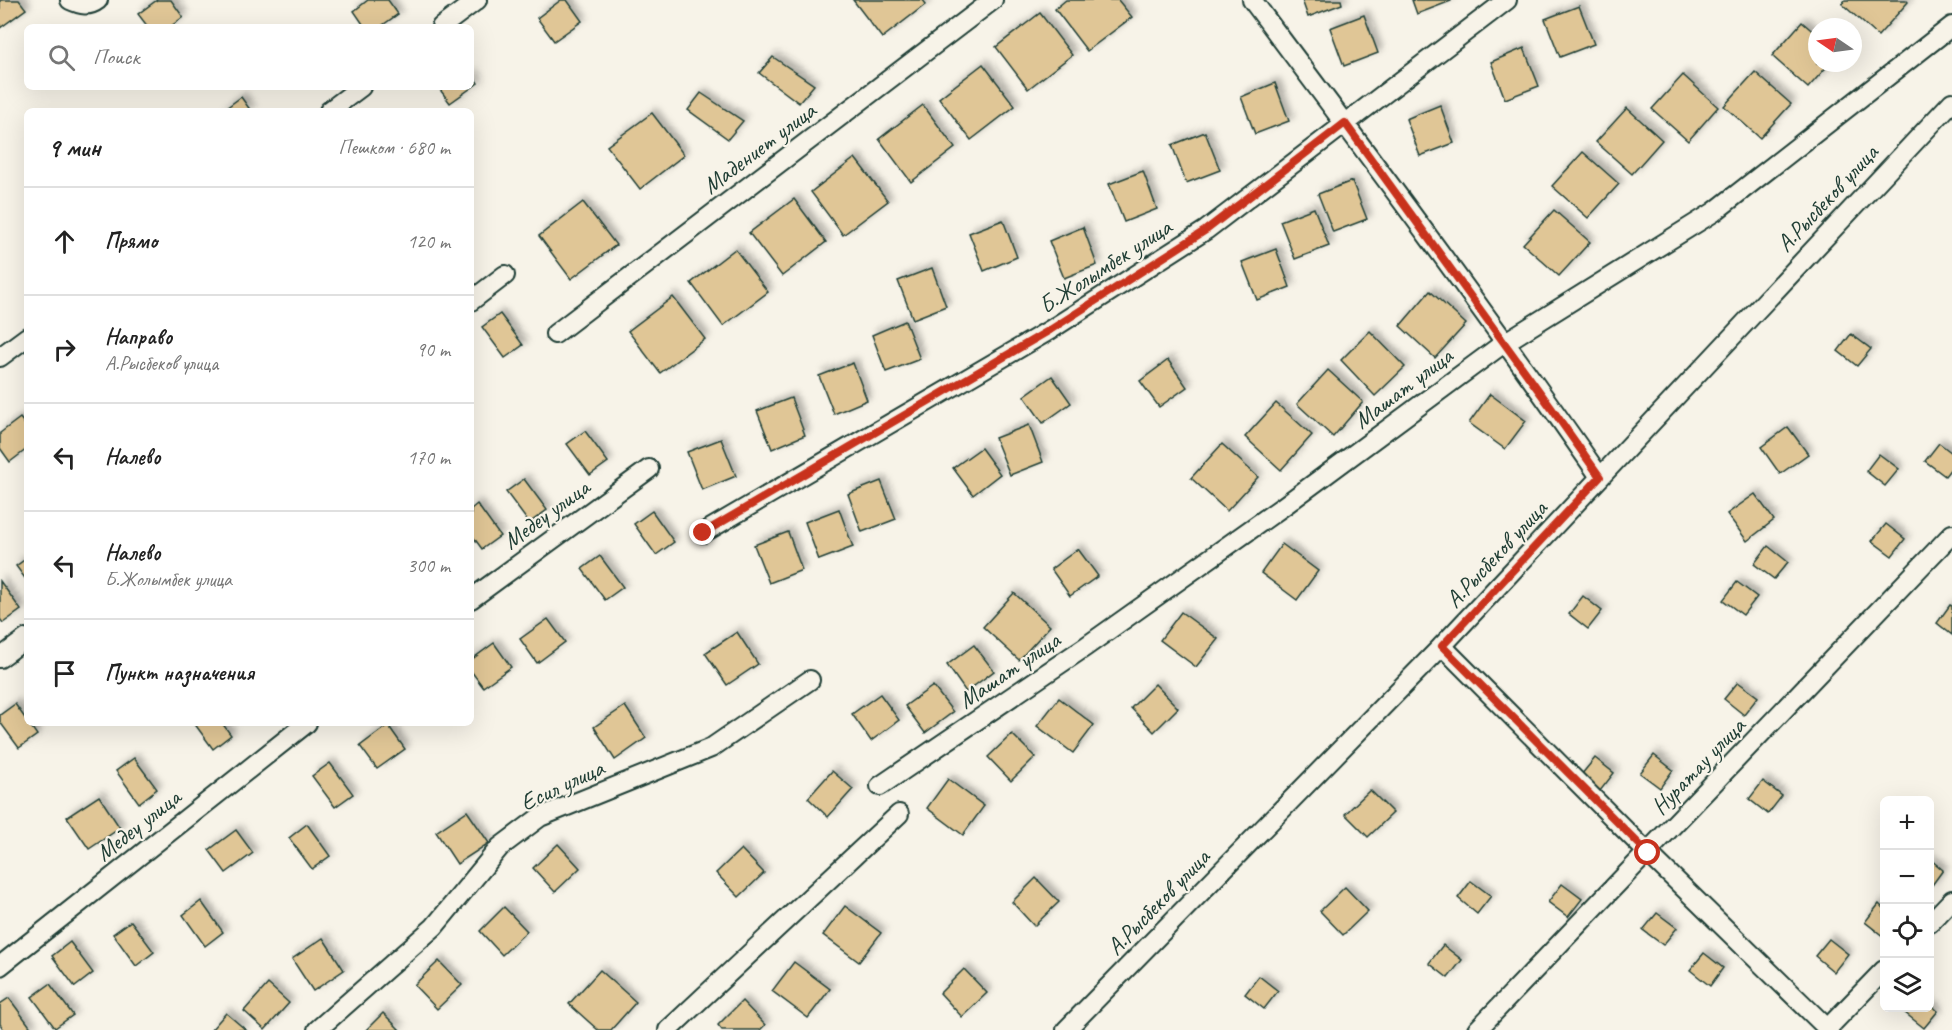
<!DOCTYPE html>
<html lang="ru">
<head>
<meta charset="utf-8">
<style>
	:root { --surface:#fff; --page:#f2f2f2; --text:#222; --muted:#767676; --line:#e0e0e0 }
	body { margin:0; font-family:Caveat,sans-serif; background:var(--page); color:var(--text) }
	.controls { position:absolute; right:18px; bottom:18px; display:grid; overflow:hidden; border-radius:9px; box-shadow:0 6px 24px #0002 }
	.controls button { width:54px; height:54px; display:grid; place-items:center; padding:0; border:0; border-bottom:2px solid var(--line); background:var(--surface); color:var(--text); font:30px sans-serif }
	.compass { position:absolute; left:1808px; top:18px; width:54px; height:54px; border-radius:50%; background:var(--surface); box-shadow:0 6px 24px #0002; rotate:283deg }
	.stop { position:absolute; width:18px; height:18px; margin:-14px; border:4px solid #c8321e; border-radius:50%; background:#fff }
	.stop.end { background:#c8321e; border-color:#fff; box-shadow:0 2px 6px #0008 }
	.list { margin:0; padding:0; list-style:none }
	h2 { display:flex; justify-content:space-between; align-items:center; height:78px; margin:0; padding:0 24px; font-size:26px }
	h2 small { font-size:20px; font-weight:400; color:var(--muted) }
	.list li { display:grid; grid-template-columns:39px 1fr auto; gap:18px; align-items:center; box-sizing:border-box; height:108px; padding:0 24px; border-top:2px solid var(--line) }
	.list b { display:block; font-size:22px; white-space:nowrap }
	.list p { margin:0; font-size:20px; white-space:nowrap; color:var(--muted) }
	.list em { font-size:20px; font-style:normal; color:var(--muted) }
	.icon { flex:none; width:33px; height:33px; fill:none; stroke:currentColor; stroke-width:2; stroke-linecap:round; stroke-linejoin:round }
	.map { position:relative; flex:none; width:1952px; height:1030px; overflow:hidden }
	.search { position:absolute; background:var(--surface); box-shadow:0 6px 24px #0002; left:24px; top:24px; width:450px; height:66px; display:flex; align-items:center; gap:15px; box-sizing:border-box; padding:0 21px; border-radius:9px; color:var(--muted); font-size:22px }
	.panel { position:absolute; background:var(--surface); box-shadow:0 6px 24px #0002; left:24px; top:108px; width:450px; height:618px; border-radius:9px }
	.map>svg:first-child { display:block }
	.building { fill:#e0c696; stroke:#1f3d34; stroke-width:1.5; filter:url(#shadow) }
	.lines { fill:none; stroke-linecap:round; stroke-linejoin:round }
	.street-casing { stroke:#1f3d34; stroke-width:22 }
	.street { stroke:#f7f3e8; stroke-width:18 }
	.route { stroke:#c8321e; stroke-width:8 }
	.labels { text-anchor:middle; stroke-width:4.5; stroke-linejoin:round; paint-order:stroke }
	.street-label { font-size:24px; fill:#1f3d34; stroke:#f7f3e8 }
</style>
</head>
<body>
<div class="map">
<svg width="1952" height="1030" viewBox="0 0 1952 1030">
	<defs>
		<filter id="shadow"><feDropShadow dx="4.5" dy="-4.5" stdDeviation="3" flood-color="#0004"/></filter>
	</defs>
	<rect width="100%" height="100%" fill="#f7f3e8"/>
	<filter id="ink" filterUnits="userSpaceOnUse"><feTurbulence type="fractalNoise" baseFrequency=".0167" numOctaves="2"/><feDisplacementMap in="SourceGraphic" scale="12" xChannelSelector="R" yChannelSelector="G"/><feConvolveMatrix kernelMatrix="1 2 1 2 8 2 1 2 1" color-interpolation-filters="sRGB"/></filter>
	<g filter="url(#ink)">
		<!-- building -->
		<g class="building">
			<path d="M 0,0 L 19,0 L 26,9 L 0,28 Z"/>
			<path d="M 157,0 L 171,0 L 183,17 L 170,27 L 148,27 L 138,14 Z"/>
			<path d="M 368,0 L 388,0 L 398,14 L 380,27 L 365,27 L 354,11 Z"/>
			<path d="M 561,0 L 567,0 L 582,21 L 554,41 L 537,18 Z"/>
			<path d="M 853,0 L 923,0 L 926,4 L 882,38 Z"/>
			<path d="M 1066,0 L 1118,0 L 1132,17 L 1087,51 L 1055,9 Z"/>
			<path d="M 1302,0 L 1341,0 L 1342,4 L 1308,17 Z"/>
			<path d="M 1412,0 L 1451,0 L 1451,1 L 1417,14 Z"/>
			<path d="M 1845,0 L 1906,0 L 1908,2 L 1878,36 L 1842,4 Z"/>
			<path d="M 1579,6 L 1594,44 L 1560,57 L 1545,19 Z"/>
			<path d="M 1040,13 L 1072,55 L 1028,89 L 996,47 Z"/>
			<path d="M 1364,15 L 1378,53 L 1344,66 L 1330,28 Z"/>
			<path d="M 1802,22 L 1817,35 L 1817,63 L 1830,63 L 1808,88 L 1772,56 Z"/>
			<path d="M 1524,48 L 1539,86 L 1505,99 L 1491,62 Z"/>
			<path d="M 773,57 L 814,85 L 799,103 L 759,73 Z"/>
			<path d="M 983,64 L 1015,106 L 971,140 L 939,98 Z"/>
			<path d="M 1755,72 L 1791,104 L 1760,138 L 1724,106 Z"/>
			<path d="M 471,73 L 478,83 L 450,103 L 438,87 L 471,87 Z"/>
			<path d="M 1683,75 L 1718,107 L 1688,141 L 1652,109 Z"/>
			<path d="M 1275,83 L 1289,121 L 1255,134 L 1241,97 Z"/>
			<path d="M 701,93 L 743,121 L 728,139 L 688,110 Z"/>
			<path d="M 241,97 L 251,111 L 222,111 Z"/>
			<path d="M 923,105 L 955,148 L 911,182 L 879,139 Z"/>
			<path d="M 1440,105 L 1454,143 L 1420,156 L 1406,119 Z"/>
			<path d="M 1627,108 L 1662,140 L 1632,174 L 1596,142 Z"/>
			<path d="M 652,113 L 684,155 L 640,189 L 607,146 Z"/>
			<path d="M 1205,132 L 1220,170 L 1186,183 L 1172,145 Z"/>
			<path d="M 1583,152 L 1619,184 L 1588,218 L 1552,186 Z"/>
			<path d="M 855,158 L 888,201 L 843,235 L 811,192 Z"/>
			<path d="M 1143,171 L 1157,209 L 1124,222 L 1109,184 Z"/>
			<path d="M 1352,181 L 1367,219 L 1333,232 L 1318,194 Z"/>
			<path d="M 794,199 L 826,242 L 782,276 L 749,233 Z"/>
			<path d="M 583,202 L 616,245 L 571,279 L 539,236 Z"/>
			<path d="M 1314,208 L 1329,246 L 1295,259 L 1280,221 Z"/>
			<path d="M 1554,210 L 1590,242 L 1559,276 L 1523,244 Z"/>
			<path d="M 1003,220 L 1017,257 L 984,271 L 969,233 Z"/>
			<path d="M 1083,227 L 1097,265 L 1064,278 L 1049,241 Z"/>
			<path d="M 735,249 L 768,292 L 723,326 L 691,283 Z"/>
			<path d="M 1276,249 L 1290,287 L 1257,300 L 1242,262 Z"/>
			<path d="M 932,268 L 946,306 L 913,319 L 898,281 Z"/>
			<path d="M 1430,291 L 1466,324 L 1435,358 L 1400,326 Z"/>
			<path d="M 673,297 L 705,339 L 660,373 L 628,331 Z"/>
			<path d="M 500,314 L 523,345 L 505,358 L 482,327 Z"/>
			<path d="M 905,321 L 920,359 L 886,372 L 872,335 Z"/>
			<path d="M 1370,331 L 1405,367 L 1375,396 L 1341,360 Z"/>
			<path d="M 1851,334 L 1871,349 L 1857,366 L 1838,351 Z"/>
			<path d="M 1168,360 L 1187,387 L 1159,407 L 1140,381 Z"/>
			<path d="M 853,363 L 867,400 L 834,414 L 819,376 Z"/>
			<path d="M 1328,370 L 1363,402 L 1333,437 L 1297,404 Z"/>
			<path d="M 1052,376 L 1071,403 L 1043,423 L 1024,396 Z"/>
			<path d="M 1490,394 L 1526,421 L 1505,449 L 1469,423 Z"/>
			<path d="M 791,398 L 805,435 L 772,449 L 757,411 Z"/>
			<path d="M 1276,403 L 1312,435 L 1281,470 L 1245,437 Z"/>
			<path d="M 20,418 L 27,427 L 27,449 L 10,462 L 0,448 L 0,433 Z"/>
			<path d="M 1029,425 L 1043,462 L 1010,475 L 995,438 Z"/>
			<path d="M 1788,427 L 1808,454 L 1780,474 L 1761,447 Z"/>
			<path d="M 585,431 L 608,462 L 590,475 L 567,444 Z"/>
			<path d="M 721,439 L 736,476 L 702,490 L 687,452 Z"/>
			<path d="M 1939,443 L 1952,453 L 1952,467 L 1945,476 L 1925,461 Z"/>
			<path d="M 1222,444 L 1258,477 L 1227,511 L 1191,478 Z"/>
			<path d="M 981,448 L 1000,474 L 973,495 L 953,468 Z"/>
			<path d="M 1879,454 L 1899,469 L 1885,486 L 1866,471 Z"/>
			<path d="M 524,479 L 547,510 L 529,523 L 506,492 Z"/>
			<path d="M 881,481 L 896,519 L 862,532 L 848,494 Z"/>
			<path d="M 1755,494 L 1774,520 L 1747,541 L 1727,514 Z"/>
			<path d="M 477,504 L 500,536 L 482,549 L 471,534 L 471,509 Z"/>
			<path d="M 839,509 L 853,547 L 819,560 L 805,522 Z"/>
			<path d="M 652,511 L 674,542 L 656,555 L 634,524 Z"/>
			<path d="M 1886,524 L 1905,539 L 1892,556 L 1872,541 Z"/>
			<path d="M 788,532 L 802,570 L 769,583 L 754,545 Z"/>
			<path d="M 1282,544 L 1318,571 L 1297,600 L 1261,573 Z"/>
			<path d="M 1768,546 L 1788,562 L 1774,579 L 1754,564 Z"/>
			<path d="M 1078,549 L 1098,576 L 1070,596 L 1051,569 Z"/>
			<path d="M 600,556 L 623,587 L 605,600 L 582,569 Z"/>
			<path d="M 27,558 L 27,581 L 16,566 Z"/>
			<path d="M 0,581 L 21,610 L 3,623 L 0,619 Z"/>
			<path d="M 1737,582 L 1757,597 L 1743,615 L 1723,600 Z"/>
			<path d="M 1014,593 L 1050,626 L 1019,660 L 983,627 Z"/>
			<path d="M 1583,596 L 1602,611 L 1588,629 L 1569,614 Z"/>
			<path d="M 1950,605 L 1952,606 L 1952,635 L 1937,623 Z"/>
			<path d="M 1181,612 L 1218,639 L 1196,667 L 1160,640 Z"/>
			<path d="M 548,619 L 565,642 L 537,663 L 520,639 Z"/>
			<path d="M 737,632 L 758,664 L 727,685 L 705,653 Z"/>
			<path d="M 494,643 L 511,667 L 483,687 L 471,671 L 471,660 Z"/>
			<path d="M 974,645 L 994,671 L 966,692 L 947,665 Z"/>
			<path d="M 1738,682 L 1758,697 L 1744,715 L 1724,699 Z"/>
			<path d="M 1155,684 L 1178,708 L 1154,732 L 1131,708 Z"/>
			<path d="M 933,686 L 953,712 L 925,733 L 905,706 Z"/>
			<path d="M 880,694 L 899,720 L 871,741 L 852,714 Z"/>
			<path d="M 1059,698 L 1094,725 L 1073,753 L 1037,726 Z"/>
			<path d="M 15,704 L 37,735 L 19,748 L 0,722 L 0,715 Z"/>
			<path d="M 625,706 L 646,738 L 615,760 L 594,727 Z"/>
			<path d="M 194,723 L 222,723 L 231,735 L 213,749 Z"/>
			<path d="M 388,725 L 405,749 L 377,769 L 360,746 Z"/>
			<path d="M 1012,734 L 1035,757 L 1011,781 L 988,757 Z"/>
			<path d="M 1654,755 L 1673,770 L 1660,788 L 1640,773 Z"/>
			<path d="M 134,758 L 157,789 L 139,803 L 116,771 Z"/>
			<path d="M 1595,758 L 1614,773 L 1600,791 L 1581,775 Z"/>
			<path d="M 330,763 L 353,794 L 335,807 L 312,776 Z"/>
			<path d="M 832,771 L 853,789 L 828,817 L 808,798 Z"/>
			<path d="M 948,779 L 984,806 L 963,835 L 927,808 Z"/>
			<path d="M 1763,781 L 1782,796 L 1768,814 L 1749,799 Z"/>
			<path d="M 1370,790 L 1393,813 L 1368,837 L 1345,814 Z"/>
			<path d="M 99,796 L 120,828 L 89,849 L 67,817 Z"/>
			<path d="M 467,811 L 489,843 L 457,864 L 436,832 Z"/>
			<path d="M 307,824 L 330,856 L 312,869 L 289,838 Z"/>
			<path d="M 236,830 L 253,853 L 226,873 L 209,850 Z"/>
			<path d="M 558,844 L 580,868 L 555,892 L 533,868 Z"/>
			<path d="M 741,849 L 764,873 L 739,897 L 716,873 Z"/>
			<path d="M 1930,859 L 1943,870 L 1930,888 Z"/>
			<path d="M 1036,878 L 1059,902 L 1034,926 L 1012,902 Z"/>
			<path d="M 1471,881 L 1491,896 L 1477,914 L 1458,898 Z"/>
			<path d="M 1562,884 L 1582,899 L 1568,917 L 1548,902 Z"/>
			<path d="M 1345,887 L 1368,911 L 1343,935 L 1320,911 Z"/>
			<path d="M 201,901 L 223,932 L 205,946 L 183,915 Z"/>
			<path d="M 1879,904 L 1884,909 L 1884,937 L 1865,922 Z"/>
			<path d="M 845,906 L 881,933 L 859,962 L 823,935 Z"/>
			<path d="M 504,907 L 527,931 L 502,955 L 480,931 Z"/>
			<path d="M 1657,913 L 1677,928 L 1663,945 L 1643,930 Z"/>
			<path d="M 131,921 L 154,952 L 136,966 L 113,934 Z"/>
			<path d="M 323,938 L 344,970 L 313,991 L 292,959 Z"/>
			<path d="M 1829,939 L 1848,954 L 1834,972 L 1815,956 Z"/>
			<path d="M 70,942 L 93,973 L 75,987 L 52,956 Z"/>
			<path d="M 1443,945 L 1462,960 L 1448,978 L 1429,963 Z"/>
			<path d="M 1704,953 L 1723,968 L 1710,986 L 1690,970 Z"/>
			<path d="M 439,961 L 462,985 L 437,1009 L 414,985 Z"/>
			<path d="M 794,962 L 830,989 L 808,1018 L 772,991 Z"/>
			<path d="M 964,969 L 987,993 L 962,1017 L 940,993 Z"/>
			<path d="M 600,970 L 636,1002 L 611,1030 L 598,1030 L 569,1004 Z"/>
			<path d="M 1259,976 L 1278,991 L 1264,1009 L 1245,994 Z"/>
			<path d="M 50,984 L 73,1015 L 55,1028 L 32,997 Z"/>
			<path d="M 268,984 L 289,1003 L 265,1030 L 244,1011 Z"/>
			<path d="M 9,998 L 32,1029 L 30,1030 L 4,1030 L 0,1024 L 0,1004 Z"/>
			<path d="M 742,1001 L 765,1025 L 760,1030 L 722,1030 L 718,1025 Z"/>
			<path d="M 1930,1004 L 1938,1011 L 1924,1028 L 1905,1013 L 1909,1008 L 1930,1008 Z"/>
			<path d="M 226,1013 L 246,1030 L 211,1030 Z"/>
			<path d="M 383,1013 L 400,1030 L 366,1030 Z"/>
		</g>
		<g class="lines">
			<defs>
				<g id="street">
					<path d="M 70,0 C 81,5 89,7 98,0"/>
					<path d="M 1252,0 C 1370,157 1488,315 1600,477"/>
					<path d="M 441,27 L 477,0"/>
					<path d="M 329,111 L 361,87"/>
					<path d="M 471,301 L 505,275"/>
					<path d="M 555,334 L 993,0"/>
					<path d="M 0,357 L 27,337"/>
					<path d="M 703,533 L 1050,330 L 1206,230 L 1507,0"/>
					<path d="M 471,599 L 649,469"/>
					<path d="M 1442,646 L 1648,853 L 1829,1030"/>
					<path d="M 0,658 L 27,638"/>
					<path d="M 880,786 L 1085,647 L 1285,505 L 1504,343 L 1714,212 L 1952,26"/>
					<path d="M 1930,923 L 1952,900"/>
					<path d="M 0,966 L 307,723"/>
					<path d="M 317,1030 L 434,927 L 500,847 L 540,817 L 711,748 L 810,680"/>
					<path d="M 668,1030 L 899,814"/>
					<path d="M 1066,1030 L 1442,646 L 1952,102"/>
					<path d="M 1477,1030 L 1952,534"/>
					<path d="M 1826,1030 L 1884,970"/>
				</g>
			</defs>
			<!-- street casing -->
			<use href="#street" class="street-casing"/>
			<!-- street -->
			<use href="#street" class="street"/>
		</g>
	</g>
	<g class="lines" filter="url(#ink)">
		<!-- route -->
		<path class="route" d="M 703,533 L 1050,330 L 1206,230 L 1345,123 L 1552,409 L 1600,477 L 1442,646 L 1648,853"/>
	</g>
	<g class="labels">
		<!-- street labels -->
		<g class="street-label">
			<text transform="translate(759 148) rotate(-37)" y="8">Мадениет улица</text>
			<text transform="translate(1827 198) rotate(-47)" y="8">А.Рысбеков улица</text>
			<text transform="translate(1105 266) rotate(-33)" y="8">Б.Жолымбек улица</text>
			<text transform="translate(1403 388) rotate(-37)" y="8">Машат улица</text>
			<text transform="translate(546 514) rotate(-36)" y="8">Медеу улица</text>
			<text transform="translate(1496 554) rotate(-47)" y="8">А.Рысбеков улица</text>
			<text transform="translate(1009 670) rotate(-34)" y="8">Машат улица</text>
			<text transform="translate(1698 766) rotate(-46)" y="8">Нуратау улица</text>
			<text transform="translate(562 785) rotate(-25)" y="8">Есил улица</text>
			<text transform="translate(138 825) rotate(-38)" y="8">Медеу улица</text>
			<text transform="translate(1158 902) rotate(-46)" y="8">А.Рысбеков улица</text>
		</g>
	</g>
</svg>
<div class="controls">
<button>+</button>
<button>−</button>
<button><svg class="icon" aria-label="locate" viewBox="0 0 24 24"><circle cx="12" cy="12" r="6"/><path d="M12 2v4M12 18v4M2 12h4M18 12h4"/></svg></button>
<button><svg class="icon" aria-label="layers" viewBox="0 0 24 24"><path d="M12 4l9 5-9 5-9-5zM3 14l9 5 9-5"/></svg></button>
</div>
<svg class="compass" viewBox="-18 -18 36 36"><path d="M0-13l5 13h-10z" fill="#e53935"/><path d="M0 13l5-13h-10z" fill="#767676"/></svg>
<div class="stop" style="left:1648px;top:853px"></div>
<div class="stop end" style="left:703px;top:533px"></div>
<div class="search"><svg class="icon" aria-label="search" viewBox="0 0 24 24"><circle cx="10" cy="10" r="6"/><path d="M15 15l6 6"/></svg>Поиск</div>
<section class="panel">
<h2>9 мин<small>Пешком · 680 m</small></h2>
<ul class="list">
<li><svg class="icon" aria-label="ahead" viewBox="0 0 24 24"><path d="M12 20V5M6 11l6-6 6 6"/></svg><div><b>Прямо</b></div><em>120 m</em></li>
<li><svg class="icon" aria-label="right" viewBox="0 0 24 24"><path d="M7 20v-9h11M14 6l5 5-5 5"/></svg><div><b>Направо</b><p>А.Рысбеков улица</p></div><em>90 m</em></li>
<li><svg class="icon" aria-label="left" viewBox="0 0 24 24"><path d="M17 20v-9H6M10 6l-5 5 5 5"/></svg><div><b>Налево</b></div><em>170 m</em></li>
<li><svg class="icon" aria-label="left" viewBox="0 0 24 24"><path d="M17 20v-9H6M10 6l-5 5 5 5"/></svg><div><b>Налево</b><p>Б.Жолымбек улица</p></div><em>300 m</em></li>
<li><svg class="icon" aria-label="arrive" viewBox="0 0 24 24"><path d="M6 21V4h12l-3 4 3 4H6"/></svg><div><b>Пункт назначения</b></div></li>
</ul>
</section>
</div>
</body>
</html>
